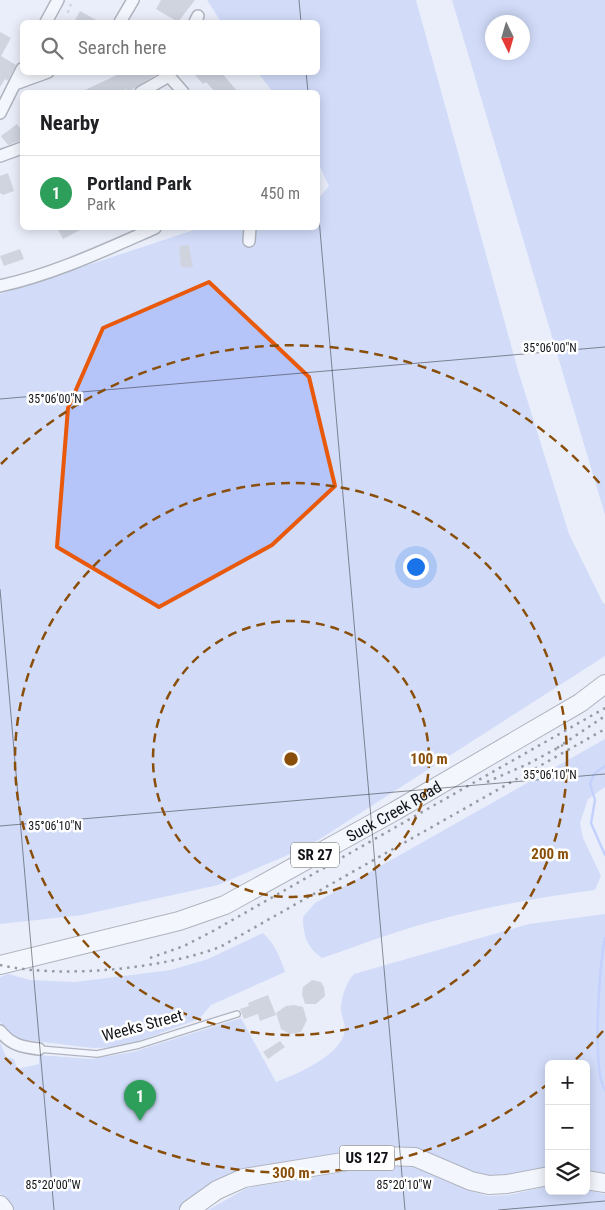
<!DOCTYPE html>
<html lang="en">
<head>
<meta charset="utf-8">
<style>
	:root { --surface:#fff; --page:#f6f6f6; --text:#202124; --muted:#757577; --line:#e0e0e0; --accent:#894e09 }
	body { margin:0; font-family:"Roboto Condensed",sans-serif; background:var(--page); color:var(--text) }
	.controls { position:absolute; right:15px; bottom:15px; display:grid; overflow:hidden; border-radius:8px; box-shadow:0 2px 12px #0003 }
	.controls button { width:45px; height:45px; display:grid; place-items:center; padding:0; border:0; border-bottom:1px solid var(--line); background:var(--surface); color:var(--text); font:25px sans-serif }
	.compass { position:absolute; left:485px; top:15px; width:45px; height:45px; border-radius:50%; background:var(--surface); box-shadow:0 2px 12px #0003; rotate:175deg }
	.you { position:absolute; left:415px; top:566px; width:18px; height:18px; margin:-12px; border:4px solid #fff; border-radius:50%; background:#1a73e8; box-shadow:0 0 0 8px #1a73e833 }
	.badge { display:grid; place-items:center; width:32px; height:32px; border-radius:50%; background:var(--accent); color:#fff; font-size:16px; font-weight:700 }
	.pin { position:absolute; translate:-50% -41px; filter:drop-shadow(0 1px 2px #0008) }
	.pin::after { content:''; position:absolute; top:26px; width:18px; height:15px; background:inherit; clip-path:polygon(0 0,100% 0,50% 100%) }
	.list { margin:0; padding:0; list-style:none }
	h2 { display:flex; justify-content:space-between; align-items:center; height:65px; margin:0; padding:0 20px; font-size:21px }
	h2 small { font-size:16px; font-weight:400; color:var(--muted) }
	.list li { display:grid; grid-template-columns:32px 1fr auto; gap:15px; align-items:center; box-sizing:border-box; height:75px; padding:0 20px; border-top:1px solid var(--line) }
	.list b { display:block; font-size:19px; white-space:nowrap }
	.list p { margin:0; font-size:16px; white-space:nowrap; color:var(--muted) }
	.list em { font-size:16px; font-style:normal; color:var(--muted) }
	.icon { flex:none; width:28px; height:28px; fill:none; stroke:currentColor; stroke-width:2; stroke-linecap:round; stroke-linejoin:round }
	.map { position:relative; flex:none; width:605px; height:1210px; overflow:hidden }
	.search { position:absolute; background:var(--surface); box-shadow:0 2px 12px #0003; left:20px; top:20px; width:300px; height:55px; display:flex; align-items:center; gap:12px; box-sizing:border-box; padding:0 18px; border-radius:8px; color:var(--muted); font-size:19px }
	.panel { position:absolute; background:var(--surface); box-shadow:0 2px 12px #0003; left:20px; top:90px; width:300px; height:140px; border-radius:8px }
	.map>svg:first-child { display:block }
	.green { fill:#b6c5f9; fill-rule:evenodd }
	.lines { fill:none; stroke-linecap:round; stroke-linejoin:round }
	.stream { stroke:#96adff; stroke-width:2.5 }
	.building { fill:#b0b4bf }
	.service-casing { stroke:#686c77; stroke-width:8 }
	.minor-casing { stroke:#686c77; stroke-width:14 }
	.primary-casing { stroke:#686c77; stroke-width:20 }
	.path { stroke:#a5a8b2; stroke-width:2; stroke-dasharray:2.5 4; stroke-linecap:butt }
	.service { stroke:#fff; stroke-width:5.5 }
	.minor { stroke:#fff; stroke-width:11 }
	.primary { stroke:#fff; stroke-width:18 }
	.rail { stroke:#323439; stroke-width:2.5; stroke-dasharray:2.5 5; stroke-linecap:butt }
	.marked { fill:none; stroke:#e8590c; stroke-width:4; stroke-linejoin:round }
	.ticks { fill:none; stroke:#111317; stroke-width:1; stroke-opacity:0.45 }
	.ring { fill:none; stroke:#894e09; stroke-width:2.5; stroke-dasharray:9 6 }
	.labels { text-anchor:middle; stroke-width:5; stroke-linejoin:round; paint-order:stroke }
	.shield { fill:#fff; stroke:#585a5d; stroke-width:1 }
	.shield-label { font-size:15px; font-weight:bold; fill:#111317 }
	.street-label { font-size:16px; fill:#111317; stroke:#fff }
	.ticks-label { font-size:12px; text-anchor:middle; fill:#111317; stroke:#fff; stroke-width:5; stroke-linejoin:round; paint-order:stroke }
	.centre { fill:#894e09; stroke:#fff; stroke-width:2.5 }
	.ring-label { font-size:15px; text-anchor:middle; font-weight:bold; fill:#894e09; stroke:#fff; stroke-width:5; stroke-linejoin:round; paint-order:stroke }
</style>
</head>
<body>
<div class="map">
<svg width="605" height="1210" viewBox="0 0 605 1210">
	<rect width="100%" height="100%" fill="#eaeefa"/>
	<!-- green -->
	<g class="green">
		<path d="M 207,0 L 416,0 L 517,367 L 569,534 L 603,603 L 605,604 L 605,656 L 309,846 L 218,885 L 82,915 L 0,924 L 0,294 L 200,228 L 318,228 L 318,199 L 329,186 L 318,163 L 318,92 L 273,92 L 258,73 L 318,72 L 318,22 L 221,22 Z"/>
		<path d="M 452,0 L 605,0 L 605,515 ZM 522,22 L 522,52 L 492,52 L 492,22 Z"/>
		<path d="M 605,739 L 605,787 L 588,799 L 580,823 L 583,838 L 601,876 L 595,890 C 526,899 457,912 391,934 C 368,941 345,951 322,958 C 307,947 303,936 303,917 L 315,903 Z"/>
		<path d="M 605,914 L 605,1176 L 586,1172 L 586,1064 L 549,1064 L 549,1168 L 490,1178 L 473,1173 L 417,1149 L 380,1148 L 285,1162 L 233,1175 L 182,1210 L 13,1210 L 0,1193 L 0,1042 L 6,1057 L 14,1059 L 17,1069 L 39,1064 L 39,1055 L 91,1059 L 133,1052 L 241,1018 L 276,1082 C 297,1074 343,1055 345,1029 C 345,1022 340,1014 341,1006 C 342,995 347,981 354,974 L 529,924 Z"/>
		<path d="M 263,933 C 274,943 281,958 285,972 L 211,1005 L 199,1019 L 122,1047 L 93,1048 L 18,1039 L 7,1033 L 0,1022 L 0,977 L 8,974 L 30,980 L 75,982 L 171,970 L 208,959 Z"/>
		<path d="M 381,1166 L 413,1167 L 467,1190 L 488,1196 L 509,1195 L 549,1186 L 549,1191 L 586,1190 L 605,1194 L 605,1210 L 208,1210 L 247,1188 Z"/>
	</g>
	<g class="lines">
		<!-- stream -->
		<g class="stream">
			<path d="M 605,766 L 594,774 L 590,784 L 595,800 L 591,823 L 605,855"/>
			<path d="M 605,938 C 599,965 592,1070 605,1090"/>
		</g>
	</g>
	<!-- building -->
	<g class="building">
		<path d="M 161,0 L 195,0 L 178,22 L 156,9 Z"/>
		<path d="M 80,11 L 100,22 L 79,22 L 75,20 Z"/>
		<path d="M 0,32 L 11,38 L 1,56 L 16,65 L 8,81 L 5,79 L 0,87 Z"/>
		<path d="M 123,72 L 160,72 L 128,92 L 126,89 L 120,92 L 81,92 Z"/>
		<path d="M 192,72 L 221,72 L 238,92 L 215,92 L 206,82 L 203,84 Z"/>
		<path d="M 17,124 L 22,131 L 22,140 L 8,145 L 1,136 Z"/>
		<path d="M 8,173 L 14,191 L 3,195 L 0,193 L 0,176 Z"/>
		<path d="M 57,228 L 84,228 L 63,239 Z"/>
		<path d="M 189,245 L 193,268 L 181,267 L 179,246 Z"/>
		<path d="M 20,249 L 24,259 L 4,266 L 0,256 Z"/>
		<path d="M 312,980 L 321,982 L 324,987 L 325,996 L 316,1004 L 305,1004 L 302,994 L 303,987 Z"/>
		<path d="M 268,995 L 276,1015 L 260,1021 L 258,1014 L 244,1019 L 240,1009 L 249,1006 L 248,1003 Z"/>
		<path d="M 294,1005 L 303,1007 L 307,1020 L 301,1032 L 290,1034 L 281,1029 L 276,1013 L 286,1006 Z"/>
		<path d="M 280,1041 L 285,1047 L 268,1059 L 263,1052 Z"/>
	</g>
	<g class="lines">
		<defs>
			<path id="service" d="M 39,1049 L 97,1054 L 139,1045 L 237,1014"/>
			<g id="minor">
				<path d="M 46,22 L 58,0"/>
				<path d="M 120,22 L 133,0"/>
				<path d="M 195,22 L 198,16"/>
				<path d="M 169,76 L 183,92"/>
				<path d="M 15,84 L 48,72"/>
				<path d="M 141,92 L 169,76"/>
				<path d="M 0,113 L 22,69"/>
				<path d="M 0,156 L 22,148"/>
				<path d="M 249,241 L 250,228"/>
				<path d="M 0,286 C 54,274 105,250 155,228"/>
				<path d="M 0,1031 C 11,1045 22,1047 39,1049"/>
			</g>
			<g id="primary">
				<path id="s1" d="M 0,965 L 179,921 L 225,905 L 395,811 L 580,703 L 605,684"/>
				<path d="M 586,1180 L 605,1183"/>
				<path d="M 0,1205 L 4,1210"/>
				<path d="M 189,1210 L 217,1190 L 244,1178 L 380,1156 L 415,1157 L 471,1181 L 489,1185 L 507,1184 L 549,1176"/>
			</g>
		</defs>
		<!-- service casing -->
		<use href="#service" class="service-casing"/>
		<!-- minor casing -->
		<use href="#minor" class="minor-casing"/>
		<!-- primary casing -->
		<use href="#primary" class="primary-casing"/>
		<!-- path -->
		<path class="path" d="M 71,4 L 68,12 L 72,14"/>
		<!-- service -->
		<use href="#service" class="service"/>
		<!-- minor -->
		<use href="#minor" class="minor"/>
		<!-- primary -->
		<use href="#primary" class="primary"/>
		<!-- rail -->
		<g class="rail">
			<path d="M 557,748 L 605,716"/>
			<path d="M 487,782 L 528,764 L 563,745"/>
			<path d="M 150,958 L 184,946 L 213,931 L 605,708"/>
			<path d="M 0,965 C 62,979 161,969 220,947 L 605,729"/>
		</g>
	</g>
	<!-- marked area -->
	<path d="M0 0H605V1210H0ZM 209,282 L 309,377 L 335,486 L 272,545 L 159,607 L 57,547 L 68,408 L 103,328 Z" fill="#eaeefa" fill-opacity=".55" fill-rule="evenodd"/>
	<path class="marked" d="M 209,282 L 309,377 L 335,486 L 272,545 L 159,607 L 57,547 L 68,408 L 103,328 Z"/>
	<!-- ticks -->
	<path class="ticks" d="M 299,0 L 301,22M 306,72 L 308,92M 318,207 L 405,1210M 0,399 L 605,347M 0,589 L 54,1210M 0,826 L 605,774M 498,1210 L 605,1201"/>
	<!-- distance rings -->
	<g class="ring">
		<circle cx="291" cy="759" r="138"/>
		<circle cx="291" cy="759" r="276"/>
		<path d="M603 1031A414 414 0 0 1 573 1062M549 1083A414 414 0 0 1 1 1054M1 464A414 414 0 0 1 603 487"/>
	</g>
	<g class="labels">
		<!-- shield labels -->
		<g class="shield">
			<rect x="291" y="842.5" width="48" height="25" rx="4"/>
			<rect x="339.5" y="1145.5" width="55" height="25" rx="4"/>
		</g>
		<g class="shield-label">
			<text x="315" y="860">SR 27</text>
			<text x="367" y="1163">US 127</text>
		</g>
		<!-- street labels -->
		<g class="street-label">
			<text dy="6" stroke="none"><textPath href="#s1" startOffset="426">Suck Creek Road</textPath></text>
			<text transform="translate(142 1025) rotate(-15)" y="6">Weeks Street</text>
		</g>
	</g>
	<g class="ticks-label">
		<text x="550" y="352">35°06'00"N</text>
		<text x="55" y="403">35°06'00"N</text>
		<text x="550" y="779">35°06'10"N</text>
		<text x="55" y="830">35°06'10"N</text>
		<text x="53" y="1189">85°20'00"W</text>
		<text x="404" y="1189">85°20'10"W</text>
	</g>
	<circle cx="291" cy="759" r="8" class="centre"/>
	<g class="ring-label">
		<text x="429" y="764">100 m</text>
		<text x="550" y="859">200 m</text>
		<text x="291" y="1178">300 m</text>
	</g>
</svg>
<div class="controls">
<button>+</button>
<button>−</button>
<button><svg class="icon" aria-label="layers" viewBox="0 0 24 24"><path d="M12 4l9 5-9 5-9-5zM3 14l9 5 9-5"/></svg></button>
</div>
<svg class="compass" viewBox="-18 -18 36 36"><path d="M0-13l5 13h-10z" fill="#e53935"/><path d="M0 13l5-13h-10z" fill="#757577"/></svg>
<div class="you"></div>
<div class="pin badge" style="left:140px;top:1121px;background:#2e9e5b">1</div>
<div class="search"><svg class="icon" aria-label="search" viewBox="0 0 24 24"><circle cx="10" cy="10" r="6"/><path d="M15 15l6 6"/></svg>Search here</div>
<section class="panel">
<h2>Nearby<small></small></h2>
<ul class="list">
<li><span class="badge" style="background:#2e9e5b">1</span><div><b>Portland Park</b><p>Park</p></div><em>450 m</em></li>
</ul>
</section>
</div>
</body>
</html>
